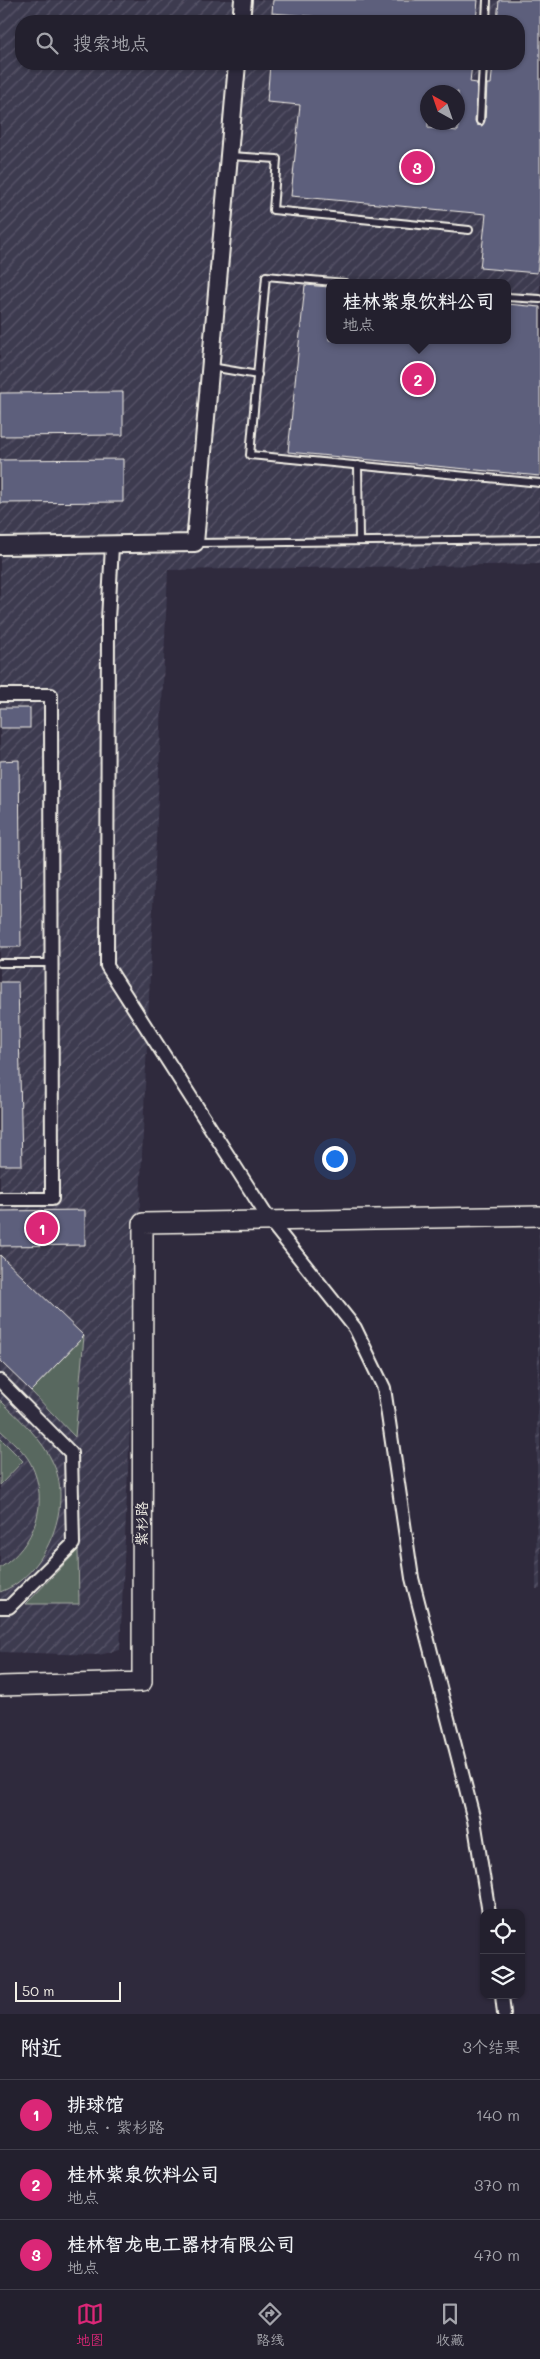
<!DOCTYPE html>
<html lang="zh">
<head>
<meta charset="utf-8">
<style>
	:root { --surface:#23202e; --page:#2f2d3a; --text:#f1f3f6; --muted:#a3a3aa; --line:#403e4a; --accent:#db2777 }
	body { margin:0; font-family:Mali,"LXGW WenKai TC",sans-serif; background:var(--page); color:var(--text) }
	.controls { position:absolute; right:15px; bottom:15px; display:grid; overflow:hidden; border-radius:10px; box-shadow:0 1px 4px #0004 }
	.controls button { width:45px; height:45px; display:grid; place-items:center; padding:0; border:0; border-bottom:1px solid var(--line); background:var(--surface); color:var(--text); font:25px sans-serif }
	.compass { position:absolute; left:420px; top:85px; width:45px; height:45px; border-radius:50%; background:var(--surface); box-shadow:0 1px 4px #0004; rotate:320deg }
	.scale { position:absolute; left:15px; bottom:12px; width:106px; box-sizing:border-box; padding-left:5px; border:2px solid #f4f1e8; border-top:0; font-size:14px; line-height:18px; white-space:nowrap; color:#f4f1e8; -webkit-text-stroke:4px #2f2a3d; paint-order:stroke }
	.you { position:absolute; left:334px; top:1158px; width:18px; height:18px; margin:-12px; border:4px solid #fff; border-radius:50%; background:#1a73e8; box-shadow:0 0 0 8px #1a73e833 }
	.badge { display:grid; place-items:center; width:32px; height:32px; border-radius:50%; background:var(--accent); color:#fff; font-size:16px; font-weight:700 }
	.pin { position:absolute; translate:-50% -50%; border:2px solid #fff; box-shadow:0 1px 5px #0006 }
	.popup { position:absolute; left:326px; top:279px; width:185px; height:65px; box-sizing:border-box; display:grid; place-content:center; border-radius:10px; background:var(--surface); filter:drop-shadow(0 1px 4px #0005); font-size:16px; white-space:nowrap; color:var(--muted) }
	.popup b { font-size:19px; color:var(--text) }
	.popup::after { content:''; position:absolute; left:50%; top:100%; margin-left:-10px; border:10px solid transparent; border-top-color:var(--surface) }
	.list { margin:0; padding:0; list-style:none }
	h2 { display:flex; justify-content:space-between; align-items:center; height:65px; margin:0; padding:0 20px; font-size:21px }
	h2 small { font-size:16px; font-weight:400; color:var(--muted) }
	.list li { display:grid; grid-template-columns:32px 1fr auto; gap:15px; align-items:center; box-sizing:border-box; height:70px; padding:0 20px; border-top:1px solid var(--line) }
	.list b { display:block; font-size:19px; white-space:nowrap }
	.list p { margin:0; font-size:16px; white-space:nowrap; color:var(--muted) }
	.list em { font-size:16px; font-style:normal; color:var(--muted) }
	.icon { flex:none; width:28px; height:28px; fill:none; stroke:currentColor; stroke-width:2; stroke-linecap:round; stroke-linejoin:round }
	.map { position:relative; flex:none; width:540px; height:2014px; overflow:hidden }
	.search { position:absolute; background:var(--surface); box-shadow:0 1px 4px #0004; left:15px; right:15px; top:15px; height:55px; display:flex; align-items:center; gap:12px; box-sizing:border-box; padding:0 18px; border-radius:20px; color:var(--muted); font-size:19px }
	.sheet { height:275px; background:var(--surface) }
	nav { display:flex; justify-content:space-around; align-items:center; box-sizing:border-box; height:70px; border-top:1px solid var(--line); background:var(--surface); font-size:14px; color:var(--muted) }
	nav a { display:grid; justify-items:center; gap:2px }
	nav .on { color:var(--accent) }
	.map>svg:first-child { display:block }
	.industrial { fill:url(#industrial-furrows); fill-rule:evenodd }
	.grass { fill:#58675e; stroke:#a6aca3 }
	.building { fill:#5d5e7c; stroke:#f4f1e8; fill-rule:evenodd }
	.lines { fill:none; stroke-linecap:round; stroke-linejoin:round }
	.service-casing { stroke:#f4f1e8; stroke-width:10 }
	.minor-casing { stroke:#f4f1e8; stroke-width:16 }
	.tertiary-casing { stroke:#f4f1e8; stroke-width:20 }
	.secondary-casing { stroke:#f4f1e8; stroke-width:22 }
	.service { stroke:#2f2a3d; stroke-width:6 }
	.minor { stroke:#2f2a3d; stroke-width:12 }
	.tertiary { stroke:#2f2a3d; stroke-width:16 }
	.secondary { stroke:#2f2a3d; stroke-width:19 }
	.labels { text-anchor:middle; stroke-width:4; stroke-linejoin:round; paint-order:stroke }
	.street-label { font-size:15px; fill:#f4f1e8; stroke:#2f2a3d }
</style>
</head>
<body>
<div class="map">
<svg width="540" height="2014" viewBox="0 0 540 2014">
	<defs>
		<pattern id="industrial-furrows" width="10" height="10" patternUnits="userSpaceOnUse" patternTransform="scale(1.25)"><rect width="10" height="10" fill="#3d3a50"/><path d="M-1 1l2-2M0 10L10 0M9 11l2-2" fill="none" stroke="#5a5769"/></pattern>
	</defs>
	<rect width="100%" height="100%" fill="#2f2a3d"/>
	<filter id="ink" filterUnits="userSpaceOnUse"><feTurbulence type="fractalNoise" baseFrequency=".02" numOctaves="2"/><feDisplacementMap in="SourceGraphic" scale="10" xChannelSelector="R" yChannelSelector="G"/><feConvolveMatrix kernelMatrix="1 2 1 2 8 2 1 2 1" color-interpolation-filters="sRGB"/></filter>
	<g filter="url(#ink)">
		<!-- industrial -->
		<g class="industrial">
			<path d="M 0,0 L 540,0 L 540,564 L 168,570 L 120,1650 L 99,1655 L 0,1652 ZM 21,21 L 519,21 L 519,64 L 21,64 ZM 428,92 L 458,92 L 458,122 L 428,122 ZM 329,283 L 507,283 L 507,340 L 329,340 Z"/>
			<path d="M 539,1221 L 540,1221 L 540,1589 L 536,1589 Z"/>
		</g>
		<!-- grass -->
		<g class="grass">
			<path d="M 84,1336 L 75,1437 L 31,1391 Z"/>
			<path d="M 0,1400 C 20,1420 43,1439 54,1465 C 73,1508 45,1576 0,1592 L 0,1568 C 35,1545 50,1503 31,1464 C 25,1451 10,1440 0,1430 Z"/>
			<path d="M 0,1438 L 23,1461 L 0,1485 Z"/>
			<path d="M 78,1550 L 79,1604 L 26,1604 Z"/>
		</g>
		<!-- building -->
		<g class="building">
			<path d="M 273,0 L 478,0 L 476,21 L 369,21 L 272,13 Z"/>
			<path d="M 499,0 L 540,0 L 540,246 L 537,273 L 480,268 L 486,214 L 291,196 L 300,105 L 267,102 L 270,64 L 472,64 L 470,82 L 477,83 L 475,121 L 477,125 L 482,126 L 485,121 L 487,84 L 491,84 L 493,64 L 519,64 L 519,21 L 497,21 ZM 428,92 L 458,92 L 458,131 L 428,128 Z"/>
			<path d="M 305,285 L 329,287 L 329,340 L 507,340 L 507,304 L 540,307 L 540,476 L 288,452 Z"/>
			<path d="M 123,392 L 123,435 L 0,436 L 0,393 Z"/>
			<path d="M 123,459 L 123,502 L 0,503 L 0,460 Z"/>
			<rect x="0" y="708" width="30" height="20"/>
			<path d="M 19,760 L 21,947 L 0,947 L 0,761 Z"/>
			<path d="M 0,982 L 18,982 L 22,1165 L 0,1165 Z"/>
			<path d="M 85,1210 L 85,1245 L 0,1246 L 0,1211 Z"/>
			<path d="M 0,1255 L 84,1336 L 31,1391 L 0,1361 Z"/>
		</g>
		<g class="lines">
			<defs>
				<g id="service">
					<path d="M 486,21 L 487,0"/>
					<path d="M 480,121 L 483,64"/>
					<path d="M 230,156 L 277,159 L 273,210 L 469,230"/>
					<path d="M 345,283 L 266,276 L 250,455 L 540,483"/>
					<path d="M 507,297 L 540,299"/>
					<path d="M 211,367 L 258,375"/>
					<path d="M 358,465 L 359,541"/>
					<path d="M 196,543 L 540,539"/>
					<path d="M 0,963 L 51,963"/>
				</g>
				<g id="minor">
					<path d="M 112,546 L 108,620 L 107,966 L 270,1221 L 355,1328 L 384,1388 L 412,1578 L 474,1820 L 489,1913"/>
					<path d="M 0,695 L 51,695 L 52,1199 L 0,1199"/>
					<path d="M 0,1381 L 71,1453 L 73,1544 L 9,1607 L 0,1607"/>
					<path d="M 502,1995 L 504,2014"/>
				</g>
				<g id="tertiary">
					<path d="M 241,21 L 243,0"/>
					<path d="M 0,546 L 195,543 L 237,64"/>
				</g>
				<path id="secondary" d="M 0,1686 L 142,1682 L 143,1223 L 540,1216"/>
			</defs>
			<!-- service casing -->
			<use href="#service" class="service-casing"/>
			<!-- minor casing -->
			<use href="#minor" class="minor-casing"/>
			<!-- tertiary casing -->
			<use href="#tertiary" class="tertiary-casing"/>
			<!-- secondary casing -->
			<use href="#secondary" class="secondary-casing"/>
			<!-- service -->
			<use href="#service" class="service"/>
			<!-- minor -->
			<use href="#minor" class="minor"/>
			<!-- tertiary -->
			<use href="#tertiary" class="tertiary"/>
			<!-- secondary -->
			<use href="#secondary" class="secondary"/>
		</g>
	</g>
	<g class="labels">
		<!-- street labels -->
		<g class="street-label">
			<text transform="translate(142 1524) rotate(-90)" y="5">紫杉路</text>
		</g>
	</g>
</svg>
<div class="controls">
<button><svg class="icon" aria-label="locate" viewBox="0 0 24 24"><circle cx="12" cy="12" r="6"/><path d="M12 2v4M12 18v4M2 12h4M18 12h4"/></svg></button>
<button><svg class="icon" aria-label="layers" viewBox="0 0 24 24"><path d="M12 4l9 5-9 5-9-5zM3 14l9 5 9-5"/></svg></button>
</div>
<svg class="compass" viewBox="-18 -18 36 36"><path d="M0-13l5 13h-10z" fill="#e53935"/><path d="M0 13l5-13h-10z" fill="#a3a3aa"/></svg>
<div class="scale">50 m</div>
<div class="you"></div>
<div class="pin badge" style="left:42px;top:1228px">1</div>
<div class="pin badge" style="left:418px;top:379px">2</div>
<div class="popup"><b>桂林紫泉饮料公司</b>地点</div>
<div class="pin badge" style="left:417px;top:167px">3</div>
<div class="search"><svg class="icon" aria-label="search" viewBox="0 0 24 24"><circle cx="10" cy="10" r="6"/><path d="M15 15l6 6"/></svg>搜索地点</div>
</div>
<section class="sheet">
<h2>附近<small>3个结果</small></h2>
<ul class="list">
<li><span class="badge">1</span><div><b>排球馆</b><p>地点 · 紫杉路</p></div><em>140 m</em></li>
<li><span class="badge">2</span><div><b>桂林紫泉饮料公司</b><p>地点</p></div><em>370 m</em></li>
<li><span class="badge">3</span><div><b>桂林智龙电工器材有限公司</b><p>地点</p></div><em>470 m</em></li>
</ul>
</section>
<nav>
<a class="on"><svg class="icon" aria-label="map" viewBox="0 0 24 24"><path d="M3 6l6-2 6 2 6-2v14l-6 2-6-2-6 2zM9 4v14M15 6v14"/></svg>地图</a>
<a><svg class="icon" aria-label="directions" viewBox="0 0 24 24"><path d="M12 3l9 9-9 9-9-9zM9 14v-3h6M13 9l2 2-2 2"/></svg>路线</a>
<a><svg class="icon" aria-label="saved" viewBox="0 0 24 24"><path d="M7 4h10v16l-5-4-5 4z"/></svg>收藏</a>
</nav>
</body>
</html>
